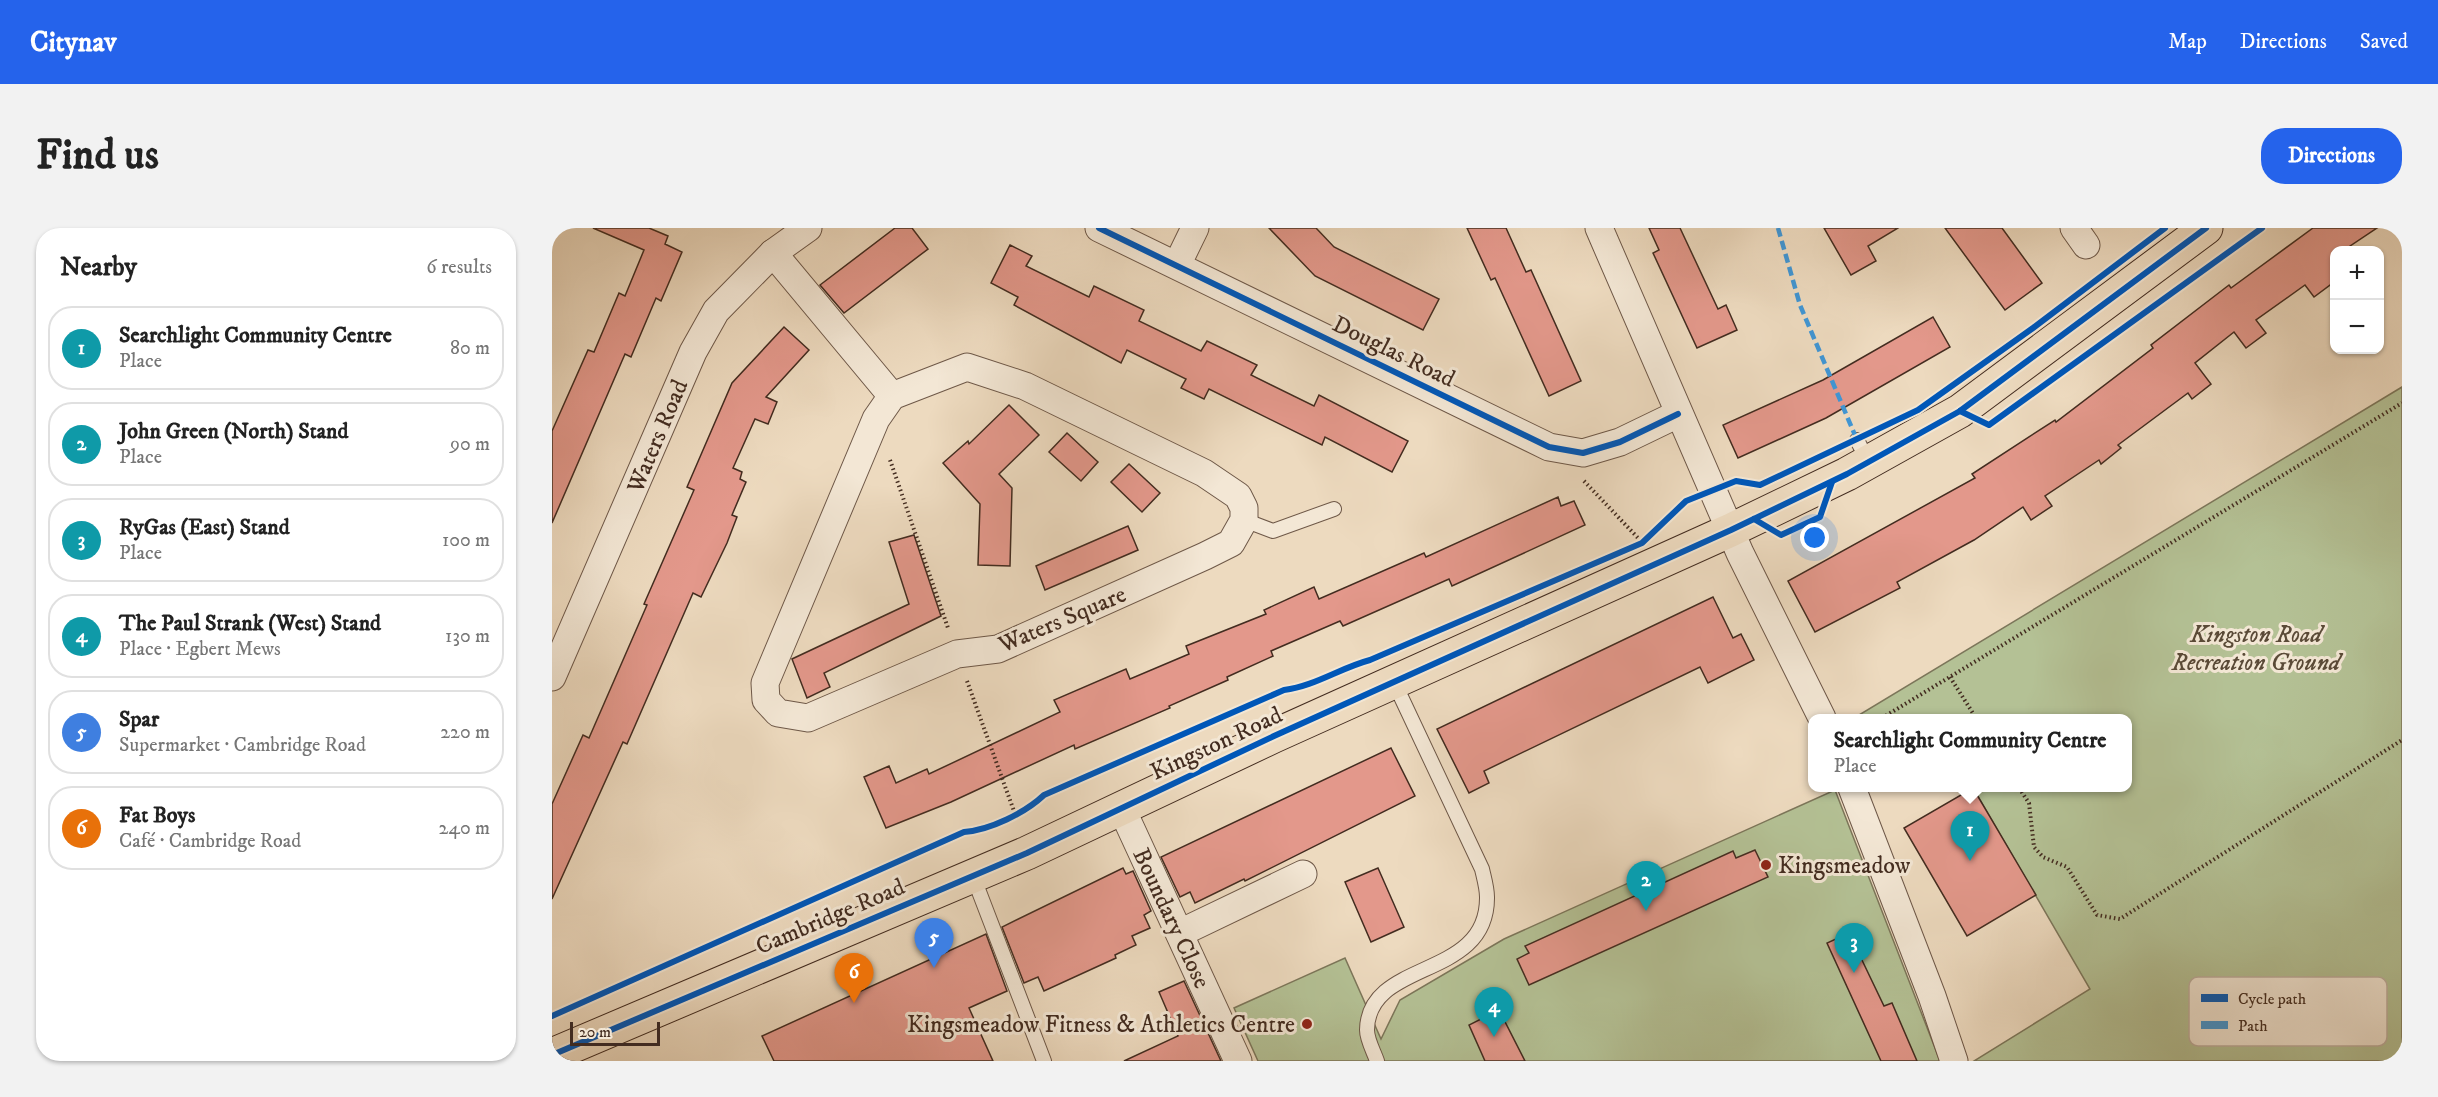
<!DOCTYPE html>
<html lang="en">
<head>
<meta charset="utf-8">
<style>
	:root { --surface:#fff; --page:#f2f2f2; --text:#222; --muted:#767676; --line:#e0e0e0; --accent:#2563eb }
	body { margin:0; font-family:"IM FELL DW Pica",serif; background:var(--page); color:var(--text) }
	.controls { position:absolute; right:18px; top:18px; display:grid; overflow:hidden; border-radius:12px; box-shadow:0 2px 4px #0004 }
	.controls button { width:54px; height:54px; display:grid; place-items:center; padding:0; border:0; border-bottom:2px solid var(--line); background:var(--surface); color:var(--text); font:30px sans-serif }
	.scale { position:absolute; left:18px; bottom:15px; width:90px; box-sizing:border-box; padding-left:6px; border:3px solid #432c20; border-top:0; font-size:16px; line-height:21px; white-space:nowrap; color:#432c20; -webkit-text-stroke:4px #f3e7d5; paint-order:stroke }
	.you { position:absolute; left:1263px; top:310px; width:21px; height:21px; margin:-15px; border:4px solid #fff; border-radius:50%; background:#1a73e8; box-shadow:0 0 0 9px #1a73e833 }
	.badge { display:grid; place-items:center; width:39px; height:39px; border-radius:50%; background:var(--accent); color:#fff; font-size:20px; font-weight:700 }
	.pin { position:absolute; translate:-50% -50px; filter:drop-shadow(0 2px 3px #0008) }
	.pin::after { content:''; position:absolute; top:32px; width:21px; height:18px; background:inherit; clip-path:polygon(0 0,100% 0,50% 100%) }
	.popup { position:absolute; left:1256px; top:486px; width:324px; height:78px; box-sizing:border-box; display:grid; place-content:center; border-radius:12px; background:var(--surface); filter:drop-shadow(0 2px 4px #0005); font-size:20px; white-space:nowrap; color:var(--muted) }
	.popup b { font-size:22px; color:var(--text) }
	.popup::after { content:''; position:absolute; left:50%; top:100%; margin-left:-12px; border:12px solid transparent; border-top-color:var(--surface) }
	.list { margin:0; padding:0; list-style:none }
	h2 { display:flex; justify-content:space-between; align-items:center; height:78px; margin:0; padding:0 24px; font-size:26px }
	h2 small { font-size:20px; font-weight:400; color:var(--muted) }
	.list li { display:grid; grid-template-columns:39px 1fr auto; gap:18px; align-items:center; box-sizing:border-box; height:84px; margin:0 12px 12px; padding:0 12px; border:2px solid var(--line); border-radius:24px }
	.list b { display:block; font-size:22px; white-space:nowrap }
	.list p { margin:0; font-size:20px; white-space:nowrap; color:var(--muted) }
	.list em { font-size:20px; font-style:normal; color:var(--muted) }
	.map { position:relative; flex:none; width:1850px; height:833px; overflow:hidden; border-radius:24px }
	header { display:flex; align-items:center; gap:36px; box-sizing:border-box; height:84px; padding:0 30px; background:var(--accent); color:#fff }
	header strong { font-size:28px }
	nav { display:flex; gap:33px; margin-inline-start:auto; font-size:21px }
	.intro { display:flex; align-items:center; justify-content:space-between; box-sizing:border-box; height:144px; padding:0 36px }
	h1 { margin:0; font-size:42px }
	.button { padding:15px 27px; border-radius:24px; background:var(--accent); color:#fff; font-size:21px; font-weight:700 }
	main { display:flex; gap:36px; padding:0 36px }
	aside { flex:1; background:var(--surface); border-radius:24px; box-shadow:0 2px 4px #0004 }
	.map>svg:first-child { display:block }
	.green { fill:#b4c195; stroke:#7c765a; stroke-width:1.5 }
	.building { fill:#e3988b; stroke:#432c20; stroke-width:1.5 }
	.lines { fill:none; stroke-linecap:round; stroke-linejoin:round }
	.service-casing { stroke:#6e5848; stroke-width:16 }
	.minor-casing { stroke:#6e5848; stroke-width:29 }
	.primary-casing { stroke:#432c20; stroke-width:35 }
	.path { stroke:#432c20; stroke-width:4; stroke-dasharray:1.5 3; stroke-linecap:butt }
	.service { stroke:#f3e7d5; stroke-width:14 }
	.minor { stroke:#f3e7d5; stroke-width:27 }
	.primary { stroke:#eddabf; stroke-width:33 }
	.quiet { stroke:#4096d5; stroke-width:4.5; stroke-dasharray:9 4.5; stroke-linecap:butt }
	.cycleway-casing { stroke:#f3e7d5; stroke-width:10 }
	.cycleway { stroke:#0057b8; stroke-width:6 }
	.poi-dot { fill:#8f2418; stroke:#f3e7d5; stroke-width:2 }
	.labels { text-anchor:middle; stroke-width:6; stroke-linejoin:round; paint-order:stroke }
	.street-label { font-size:24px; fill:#432c20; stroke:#f3e7d5 }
	.park-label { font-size:24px; font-style:italic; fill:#5a4a37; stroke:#f3e7d5 }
	.poi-label { font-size:24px; fill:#432c20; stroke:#f3e7d5; text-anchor:start }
	.key { fill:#f3e7d5; stroke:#beaf9f; stroke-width:1.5 }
	.key-label { font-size:16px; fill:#432c20 }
</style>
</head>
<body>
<header>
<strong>Citynav</strong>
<nav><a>Map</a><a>Directions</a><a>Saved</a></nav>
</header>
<div class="intro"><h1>Find us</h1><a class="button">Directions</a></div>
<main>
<aside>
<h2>Nearby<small>6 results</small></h2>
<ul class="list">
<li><span class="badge" style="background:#0f9aa8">1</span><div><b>Searchlight Community Centre</b><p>Place</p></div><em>80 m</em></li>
<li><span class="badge" style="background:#0f9aa8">2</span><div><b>John Green (North) Stand</b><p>Place</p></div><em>90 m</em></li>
<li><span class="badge" style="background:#0f9aa8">3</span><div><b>RyGas (East) Stand</b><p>Place</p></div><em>100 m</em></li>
<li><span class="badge" style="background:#0f9aa8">4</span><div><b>The Paul Strank (West) Stand</b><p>Place · Egbert Mews</p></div><em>130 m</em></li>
<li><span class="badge" style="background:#3f7fe0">5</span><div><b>Spar</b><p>Supermarket · Cambridge Road</p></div><em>220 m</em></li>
<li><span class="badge" style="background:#e8710a">6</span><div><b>Fat Boys</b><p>Café · Cambridge Road</p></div><em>240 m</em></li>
</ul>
</aside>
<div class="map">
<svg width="1850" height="833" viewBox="0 0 1850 833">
	<rect width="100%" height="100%" fill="#eddabf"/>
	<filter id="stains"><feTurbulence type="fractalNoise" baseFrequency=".00333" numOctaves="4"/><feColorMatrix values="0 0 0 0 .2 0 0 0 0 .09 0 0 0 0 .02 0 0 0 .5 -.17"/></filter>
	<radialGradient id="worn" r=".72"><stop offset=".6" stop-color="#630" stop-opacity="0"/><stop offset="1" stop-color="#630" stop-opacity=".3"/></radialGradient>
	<!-- green -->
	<g class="green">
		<path d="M 1850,159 L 1850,833 L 1422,833 L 1538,761 L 1421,560 L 1576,560 L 1576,490 L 1302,490 Z"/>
		<path d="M 1283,562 L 1388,833 L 706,833 L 682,780 L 793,730 L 829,811 L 848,772 L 952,711 Z"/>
	</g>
	<!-- building -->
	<g class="building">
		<path d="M 41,0 L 97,0 L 116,8 L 113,16 L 130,24 L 109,73 L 104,70 L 79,129 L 73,126 L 0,295 L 0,203 L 36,122 L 42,124 L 67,65 L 73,68 L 92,22 Z"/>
		<path d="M 343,0 L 360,0 L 376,21 L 292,85 L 268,57 Z"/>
		<path d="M 717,0 L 764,0 L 782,19 L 887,71 L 871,102 L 763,48 Z"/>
		<path d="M 915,0 L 954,0 L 974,44 L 979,42 L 1029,153 L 997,168 L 943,50 L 939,52 Z"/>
		<path d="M 1097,0 L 1128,0 L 1166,81 L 1174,77 L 1185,102 L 1145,120 L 1101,25 L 1107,22 Z"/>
		<path d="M 1272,0 L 1346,0 L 1316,18 L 1324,33 L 1299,47 Z"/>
		<path d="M 1393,0 L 1450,0 L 1490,55 L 1453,82 Z"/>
		<path d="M 1761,0 L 1825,0 L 1792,22 L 1782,22 L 1782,54 L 1762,69 L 1753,57 L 1704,92 L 1714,105 L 1694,120 L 1682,104 L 1643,135 L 1659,156 L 1640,171 L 1636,165 L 1566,217 L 1569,220 L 1549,236 L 1547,232 L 1493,268 L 1500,278 L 1479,292 L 1471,279 L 1422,312 L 1345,354 L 1348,360 L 1263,404 L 1236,353 L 1423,250 L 1420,246 L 1503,192 L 1504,194 L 1601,120 L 1599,117 L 1677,57 L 1679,60 Z"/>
		<path d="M 458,17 L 480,28 L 474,38 L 537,69 L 542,58 L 592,82 L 587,93 L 649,123 L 655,113 L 705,137 L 699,147 L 762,178 L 767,167 L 856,213 L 840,244 L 773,209 L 770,217 L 657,161 L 652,171 L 629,160 L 634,151 L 575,122 L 569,135 L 462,77 L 466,69 L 439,55 Z"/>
		<path d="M 1381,89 L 1398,119 L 1274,190 L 1186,230 L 1171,197 L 1271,152 Z"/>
		<path d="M 232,99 L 257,122 L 214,169 L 225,174 L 216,196 L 203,191 L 181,240 L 190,244 L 188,251 L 194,254 L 180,287 L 185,289 L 175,315 L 149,369 L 141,365 L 75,516 L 71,514 L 0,671 L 0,576 L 31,507 L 37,510 L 95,377 L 92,376 L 142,262 L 135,259 L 180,155 Z"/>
		<path d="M 457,177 L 487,207 L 447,246 L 460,260 L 458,338 L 426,337 L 428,276 L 391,235 L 416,213 L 417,216 Z"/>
		<path d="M 515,205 L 546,234 L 529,253 L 497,224 Z"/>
		<path d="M 577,236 L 608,265 L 590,284 L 559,254 Z"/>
		<path d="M 1006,269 L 1009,278 L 1022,273 L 1033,297 L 900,358 L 897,351 L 791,398 L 788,393 L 719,423 L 721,428 L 675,449 L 676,452 L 617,478 L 618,480 L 523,521 L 522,517 L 399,574 L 334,600 L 312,549 L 337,538 L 344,555 L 375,541 L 377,546 L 508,484 L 502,472 L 574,441 L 578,451 L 637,426 L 634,418 L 714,386 L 712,382 L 762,359 L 767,371 L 872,325 L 874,329 Z"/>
		<path d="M 576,298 L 586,322 L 493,362 L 484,338 Z"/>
		<path d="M 362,307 L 389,388 L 272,445 L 278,459 L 255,470 L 240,431 L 357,376 L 337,314 Z"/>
		<path d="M 1161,369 L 1181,410 L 1189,406 L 1202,432 L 1156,455 L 1148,439 L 932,543 L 937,555 L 917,565 L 885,501 Z"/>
		<path d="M 839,520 L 863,568 L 693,653 L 692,651 L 643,675 L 638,664 L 628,669 L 609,629 Z"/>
		<path d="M 1421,560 L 1484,667 L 1415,708 L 1352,600 Z"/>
		<path d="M 1203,622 L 1216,649 L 977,757 L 965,731 L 977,725 L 973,718 L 1181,623 L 1184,630 Z"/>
		<path d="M 571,640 L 574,646 L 581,643 L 599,683 L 592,687 L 598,700 L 580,708 L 584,717 L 563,727 L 564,730 L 492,763 L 486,749 L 472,755 L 450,699 Z"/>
		<path d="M 826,640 L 852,699 L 819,714 L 793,654 Z"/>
		<path d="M 1297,705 L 1332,778 L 1340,775 L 1365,833 L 1329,833 L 1275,715 Z"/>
		<path d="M 434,706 L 455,763 L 417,780 L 441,833 L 222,833 L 210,808 Z"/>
		<path d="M 632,753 L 669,833 L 572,833 L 626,808 L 607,764 Z"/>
		<path d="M 947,782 L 973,833 L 933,833 L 917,797 Z"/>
	</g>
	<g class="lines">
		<defs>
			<g id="service">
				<path d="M 1305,212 L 1317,235"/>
				<path d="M 692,292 L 721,303 L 782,281"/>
				<path d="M 421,648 L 492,833"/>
				<path d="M 825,833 C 822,824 815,812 815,802 C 816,730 936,753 935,669 C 935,660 932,650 930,641 L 842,454"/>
			</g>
			<g id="minor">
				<path d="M 547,0 L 997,219 L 1031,225 L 1068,214 L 1126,186"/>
				<path d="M 1047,0 L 1188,325 L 1270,490"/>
				<path d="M 1522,0 L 1534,17"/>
				<path d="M 221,25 L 340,168"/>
				<path d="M 625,37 L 643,0"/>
				<path d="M 415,139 L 473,158 L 652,245 L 686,268 L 692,280 L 692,292 L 679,315 L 653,328 L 446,421 L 405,426 L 256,490 L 226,485 L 214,472 L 213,455 L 324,191 L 340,168 Z"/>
				<path d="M 0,449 L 141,124 L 164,83 L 221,25 L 256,0"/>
				<path d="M 1300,560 L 1380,768 L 1402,833"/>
				<path d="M 569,579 L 686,833"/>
				<path d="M 628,705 L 751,646"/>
			</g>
			<path id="primary" d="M 0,827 L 475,625 L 722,508 L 1179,302 L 1295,246 L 1408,183 L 1654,0"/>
		</defs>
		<!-- service casing -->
		<use href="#service" class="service-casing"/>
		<!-- minor casing -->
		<use href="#minor" class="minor-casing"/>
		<!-- primary casing -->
		<use href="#primary" class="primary-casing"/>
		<!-- path -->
		<g class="path">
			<path d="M 1677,24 L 1710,0"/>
			<path d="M 338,232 L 396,400"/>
			<path d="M 1032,253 L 1087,311"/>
			<path d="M 1111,296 L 1134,273"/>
			<path d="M 1398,449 L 1424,490"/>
			<path d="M 415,453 L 463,586"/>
			<path d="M 1330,490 L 1850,175"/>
			<path d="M 1467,560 L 1477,575 L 1482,619 L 1491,629 L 1515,639 L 1545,687 L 1568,691 L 1850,512"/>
			<path d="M 0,788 L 412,604 L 424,603 L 480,579 L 492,567 L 732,462 L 748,460"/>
		</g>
		<!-- service -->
		<use href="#service" class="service"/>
		<!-- minor -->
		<use href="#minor" class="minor"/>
		<!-- primary -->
		<use href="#primary" class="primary"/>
		<!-- quiet -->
		<path class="quiet" d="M 1226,0 L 1248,77 L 1305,212"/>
		<defs>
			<g id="cycleway">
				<path d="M 547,0 L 997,219 L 1031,225 L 1068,214 L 1126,186"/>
				<path d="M 1408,183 L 1437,197 L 1710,0"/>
				<path d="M 1202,291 L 1229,307 L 1268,289 L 1280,254"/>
				<path d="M 0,788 L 412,604 C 438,602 473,585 492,567 L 732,462 C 763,458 788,440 818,432 L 1090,315 L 1134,273 L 1184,253 L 1208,257 L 1366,182 L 1481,100 L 1613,0"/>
				<path d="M 0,827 L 475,625 L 722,508 L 1179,302 L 1295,246 L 1408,183 L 1654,0"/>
			</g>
		</defs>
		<!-- cycleway casing -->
		<use href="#cycleway" class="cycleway-casing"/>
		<!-- cycleway -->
		<use href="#cycleway" class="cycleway"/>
	</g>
	<!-- markers -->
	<g class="poi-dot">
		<circle cx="1214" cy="637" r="6"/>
		<circle cx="755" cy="796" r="6"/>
	</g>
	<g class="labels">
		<!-- street labels -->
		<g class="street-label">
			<text transform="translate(842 123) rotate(26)" y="8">Douglas Road</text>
			<text transform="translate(105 208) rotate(-67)" y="8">Waters Road</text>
			<text transform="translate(510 391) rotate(-23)" y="8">Waters Square</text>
			<text transform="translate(664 515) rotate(-25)" y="8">Kingston Road</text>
			<text transform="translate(278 688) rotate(-23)" y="8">Cambridge Road</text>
			<text transform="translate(620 690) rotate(65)" y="8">Boundary Close</text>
		</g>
		<!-- park labels -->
		<g class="park-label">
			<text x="1704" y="414">Kingston Road<tspan x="1704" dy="28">Recreation Ground</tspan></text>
		</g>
		<!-- poi labels -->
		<g class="poi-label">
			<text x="1226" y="645">Kingsmeadow</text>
			<text x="743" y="804" text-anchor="end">Kingsmeadow Fitness &amp; Athletics Centre</text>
		</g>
	</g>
	<!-- legend -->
	<rect x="1637" y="749" width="198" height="69" rx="9" class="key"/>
	<rect x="1649" y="766" width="27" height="8" fill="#0057b8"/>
	<rect x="1649" y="793" width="27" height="8" fill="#4096d5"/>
	<g class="key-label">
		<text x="1686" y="776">Cycle path</text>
		<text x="1686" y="803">Path</text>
	</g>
	<rect width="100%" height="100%" filter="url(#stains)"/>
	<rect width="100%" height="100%" fill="url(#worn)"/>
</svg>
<div class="controls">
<button>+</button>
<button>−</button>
</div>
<div class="scale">20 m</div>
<div class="you"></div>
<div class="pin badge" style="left:1418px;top:633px;background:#0f9aa8">1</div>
<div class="popup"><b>Searchlight Community Centre</b>Place</div>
<div class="pin badge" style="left:1094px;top:683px;background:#0f9aa8">2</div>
<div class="pin badge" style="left:1302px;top:745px;background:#0f9aa8">3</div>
<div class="pin badge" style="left:942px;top:809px;background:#0f9aa8">4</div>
<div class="pin badge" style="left:382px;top:740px;background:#3f7fe0">5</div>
<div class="pin badge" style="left:302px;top:775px;background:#e8710a">6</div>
</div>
</main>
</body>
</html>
